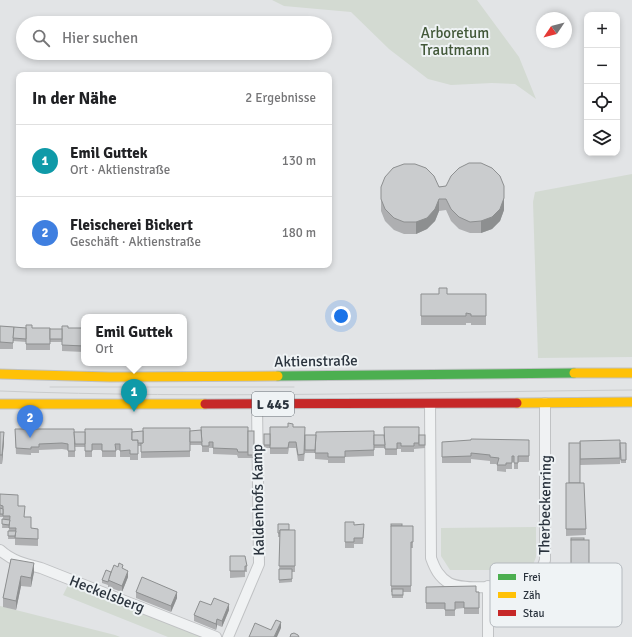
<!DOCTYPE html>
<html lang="de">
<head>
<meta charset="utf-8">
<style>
	:root { --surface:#fff; --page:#f6f6f6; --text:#202124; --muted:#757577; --line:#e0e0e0; --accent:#6a7178 }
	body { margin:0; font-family:Signika,sans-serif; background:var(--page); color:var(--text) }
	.controls { position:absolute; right:12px; top:12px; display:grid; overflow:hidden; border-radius:8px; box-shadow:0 2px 6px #0003 }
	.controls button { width:36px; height:36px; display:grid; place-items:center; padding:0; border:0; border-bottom:1px solid var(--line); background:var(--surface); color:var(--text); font:20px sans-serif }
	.compass { position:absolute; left:536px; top:12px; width:36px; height:36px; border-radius:50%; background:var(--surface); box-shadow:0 2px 6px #0003; rotate:235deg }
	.you { position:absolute; left:341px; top:316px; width:14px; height:14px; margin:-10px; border:3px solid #fff; border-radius:50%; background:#1a73e8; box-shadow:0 0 0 6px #1a73e833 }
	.badge { display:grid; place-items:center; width:26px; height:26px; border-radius:50%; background:var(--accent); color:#fff; font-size:13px; font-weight:700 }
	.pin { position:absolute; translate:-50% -33px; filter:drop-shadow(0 1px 2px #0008) }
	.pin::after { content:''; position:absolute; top:21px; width:14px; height:12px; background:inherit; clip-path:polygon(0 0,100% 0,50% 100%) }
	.popup { position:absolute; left:81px; top:314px; width:106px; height:52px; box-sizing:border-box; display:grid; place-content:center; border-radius:8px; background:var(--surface); filter:drop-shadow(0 1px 3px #0005); font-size:13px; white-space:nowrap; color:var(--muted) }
	.popup b { font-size:15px; color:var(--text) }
	.popup::after { content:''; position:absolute; left:50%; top:100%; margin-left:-8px; border:8px solid transparent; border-top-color:var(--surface) }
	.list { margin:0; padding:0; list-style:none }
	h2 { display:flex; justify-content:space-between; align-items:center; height:52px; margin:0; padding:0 16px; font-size:17px }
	h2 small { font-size:13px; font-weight:400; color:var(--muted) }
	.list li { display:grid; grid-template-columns:26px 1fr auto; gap:12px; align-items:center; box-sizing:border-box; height:72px; padding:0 16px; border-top:1px solid var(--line) }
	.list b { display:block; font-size:15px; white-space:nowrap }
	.list p { margin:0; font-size:13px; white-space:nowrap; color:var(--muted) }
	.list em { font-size:13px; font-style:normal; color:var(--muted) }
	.icon { flex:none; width:22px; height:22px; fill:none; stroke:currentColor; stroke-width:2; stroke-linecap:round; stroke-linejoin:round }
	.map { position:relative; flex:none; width:632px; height:637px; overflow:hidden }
	.search { position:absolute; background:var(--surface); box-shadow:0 2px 6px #0003; left:16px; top:16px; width:316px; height:44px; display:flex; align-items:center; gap:10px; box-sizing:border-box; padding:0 14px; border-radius:22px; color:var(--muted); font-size:15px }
	.panel { position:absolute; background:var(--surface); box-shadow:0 2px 6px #0003; left:16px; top:72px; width:316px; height:196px; border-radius:8px }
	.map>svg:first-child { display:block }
	.green { fill:#d3dad2 }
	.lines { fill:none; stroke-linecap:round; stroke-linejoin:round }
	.street-casing { stroke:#c0c2c4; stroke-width:12 }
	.fast-casing { stroke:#bfc1c3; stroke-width:11 }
	.slow-casing { stroke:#bfc1c3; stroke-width:11 }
	.jam-casing { stroke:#bfc1c3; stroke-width:11 }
	.street { stroke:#f0f2f3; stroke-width:10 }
	.fast { stroke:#4caf50; stroke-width:9 }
	.slow { stroke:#ffc107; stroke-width:9 }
	.jam { stroke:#c62828; stroke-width:9 }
	.tram { stroke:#cacccd; stroke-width:1 }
	.wall { fill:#aeafb1 }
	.shaded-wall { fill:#8d8f90 }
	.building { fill:#caccce; stroke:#8d8f90 }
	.labels { text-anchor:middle; stroke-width:4; stroke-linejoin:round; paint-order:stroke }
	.shield { fill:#eff3f5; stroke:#656d74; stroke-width:1 }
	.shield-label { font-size:14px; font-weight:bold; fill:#2a333d }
	.park-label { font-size:15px; fill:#425839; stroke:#eff3f5 }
	.street-label { font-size:15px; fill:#2a333d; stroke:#eff3f5 }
	.key { fill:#eff3f5; stroke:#b4b9be; stroke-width:1 }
	.key-label { font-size:11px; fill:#2a333d }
</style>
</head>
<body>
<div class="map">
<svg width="632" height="637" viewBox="0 0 632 637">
	<rect width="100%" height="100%" fill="#e2e4e6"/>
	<!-- green -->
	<g class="green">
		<path d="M 272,0 L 477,0 L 519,57 L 536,99 L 515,84 L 492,83 L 451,85 L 428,79 L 389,49 L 351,12 L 284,6 Z"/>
		<path d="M 632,174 L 632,357 L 538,358 L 533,202 L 535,192 Z"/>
		<path d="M 536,527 L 536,557 L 531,570 L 450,570 L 441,556 L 441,528 Z"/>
		<path d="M 69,583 L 203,637 L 168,637 L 63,595 Z"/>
		<path d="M 0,606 L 115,635 L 120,637 L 0,637 Z"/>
	</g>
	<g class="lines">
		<defs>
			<g id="street">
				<path d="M 430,404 L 431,558 C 435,569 439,577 449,583 C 461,590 520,588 532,580 C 540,575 542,569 545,560 L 545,403"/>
				<path d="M 0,550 C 12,561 25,564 41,568 L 216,637"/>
				<path d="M 488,586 L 488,637"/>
				<path d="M 228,637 L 259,564 L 257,404"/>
			</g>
			<path id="fast" d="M 278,376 L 574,373"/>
			<g id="slow">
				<path d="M 574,373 L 632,373"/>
				<path d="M 0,374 L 110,377 L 278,376"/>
				<path d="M 517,403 L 632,402"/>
				<path d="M 0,404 L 205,404"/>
			</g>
			<path id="jam" d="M 205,404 L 517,403"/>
		</defs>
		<!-- street casing -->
		<use href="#street" class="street-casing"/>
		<!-- fast casing -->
		<use href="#fast" class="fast-casing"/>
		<!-- slow casing -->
		<use href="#slow" class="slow-casing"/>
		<!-- jam casing -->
		<use href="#jam" class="jam-casing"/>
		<!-- street -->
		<use href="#street" class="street"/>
		<!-- fast -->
		<use href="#fast" class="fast"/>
		<!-- slow -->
		<use href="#slow" class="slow"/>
		<!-- jam -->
		<use href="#jam" class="jam"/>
		<!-- tram -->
		<g class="tram">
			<path d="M 50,387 L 294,387"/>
			<path d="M 0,391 C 210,399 422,392 632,390"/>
		</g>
	</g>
	<!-- wall -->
	<g class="wall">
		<path d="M 504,186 L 504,210 L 500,221 L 492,229 L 481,233 L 470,233 L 459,229 L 451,221 L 446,210 L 439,211 L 435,221 L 427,229 L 416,234 L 404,234 L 394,230 L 385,221 L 381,211 L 381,187 Z"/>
		<path d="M 421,294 L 486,294 L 486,325 L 471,325 L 471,323 L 466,323 L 466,325 L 421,325 Z"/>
		<path d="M 0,326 L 14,327 L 50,329 L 62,329 L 68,328 L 84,328 L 84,352 L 62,351 L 62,342 L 50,342 L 50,341 L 50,350 L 26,350 L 26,342 L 13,341 L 13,340 L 13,349 L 0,349 Z"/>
		<path d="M 270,427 L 293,427 L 305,435 L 374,435 L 419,437 L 425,435 L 425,448 L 414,449 L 414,452 L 401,452 L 401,449 L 397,449 L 397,455 L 385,455 L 385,448 L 374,448 L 374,456 L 345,457 L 345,463 L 328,463 L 328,460 L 315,459 L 315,453 L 305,453 L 305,451 L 304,461 L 298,461 L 296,448 L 289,448 L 288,454 L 270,454 Z"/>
		<path d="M 15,429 L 74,432 L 254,431 L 254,458 L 238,458 L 237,455 L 213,454 L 213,448 L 209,448 L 209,452 L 202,452 L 202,437 L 202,445 L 190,445 L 190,457 L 141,458 L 141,446 L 138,446 L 138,460 L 130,460 L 130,457 L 120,457 L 120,450 L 116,450 L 116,457 L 102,457 L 102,450 L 92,450 L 92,457 L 85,457 L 85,447 L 75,447 L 75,457 L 68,457 L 68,450 L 62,449 L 39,450 L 39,453 L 31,453 L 31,455 L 16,454 Z"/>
		<path d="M 0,432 L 4,441 L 2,464 L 0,464 Z"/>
		<rect x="264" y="434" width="6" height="14"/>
		<path d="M 529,440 L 529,462 L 518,462 L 518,469 L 514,469 L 514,462 L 512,462 L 512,469 L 506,469 L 506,472 L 497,471 L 497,464 L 490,464 L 490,461 L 471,459 L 471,463 L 442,463 L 442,442 Z"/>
		<path d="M 580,441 L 626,443 L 626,463 L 621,463 L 620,458 L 620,464 L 580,465 Z"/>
		<path d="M 566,483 L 580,483 L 586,529 L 586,535 L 566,536 Z"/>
		<path d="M 0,492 L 0,494 L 18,506 L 31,528 L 38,529 L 38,546 L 15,545 L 15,539 L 8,539 L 9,528 L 2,528 L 3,517 L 0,517 Z"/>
		<path d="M 345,522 L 354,525 L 364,524 L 363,544 L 354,544 L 354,548 L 345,548 Z"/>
		<path d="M 278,524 L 289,530 L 295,530 L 295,572 L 292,572 L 292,582 L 279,583 L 280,537 L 278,537 Z"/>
		<path d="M 391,524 L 402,526 L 413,526 L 413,548 L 411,548 L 411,592 L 403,592 L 403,598 L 392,598 L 392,592 L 391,592 Z"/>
		<path d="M 571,538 L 584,540 L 589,540 L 589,587 L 571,587 Z"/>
		<path d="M 230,556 L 247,566 L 247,572 L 245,572 L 245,577 L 230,578 Z"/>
		<path d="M 11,559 L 34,572 L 31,587 L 21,586 L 16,610 L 3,607 L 3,598 Z"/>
		<path d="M 123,569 L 128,577 L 122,592 L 108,587 L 108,585 L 102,583 L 102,580 L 111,572 Z"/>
		<path d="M 502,586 L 560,589 L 572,600 L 567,610 L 549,610 L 548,617 L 541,617 L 541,613 L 533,613 L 533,610 L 524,610 L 524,613 L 516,613 L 516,610 L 507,610 L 507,614 L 500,614 L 500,592 L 502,591 Z"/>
		<path d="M 426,587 L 479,592 L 479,614 L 464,614 L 464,608 L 455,609 L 455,616 L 445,616 L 445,609 L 426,609 Z"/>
		<path d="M 136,592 L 177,598 L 171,612 L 136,598 Z"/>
		<path d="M 211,605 L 229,610 L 222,627 L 217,625 L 216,630 L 194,621 L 194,615 Z"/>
	</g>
	<!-- shaded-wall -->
	<g class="shaded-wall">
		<path d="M 504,198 L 504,210 L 500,221 L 492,229 L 481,233 L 481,221 Z"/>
		<path d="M 439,199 L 439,211 L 435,221 L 427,229 L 416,234 L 416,222 Z"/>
		<path d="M 4,432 L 4,441 L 2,464 L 2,455 Z"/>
		<path d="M 34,563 L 34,572 L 31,587 L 31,578 Z"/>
		<path d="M 128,571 L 128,577 L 122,592 L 122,586 Z"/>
		<path d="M 21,576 L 21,586 L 16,610 L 16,601 Z"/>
		<path d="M 177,592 L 177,598 L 171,612 L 171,606 Z"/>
		<path d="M 572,594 L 572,600 L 567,610 L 567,604 Z"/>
		<path d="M 229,604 L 229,610 L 222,627 L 222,621 Z"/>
		<path d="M 549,604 L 549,610 L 548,617 L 548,611 Z"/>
		<path d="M 217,619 L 217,625 L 216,630 L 216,624 Z"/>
		<path d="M 281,622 L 281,628 L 277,637 L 274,637 Z"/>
	</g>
	<!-- building -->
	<g class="building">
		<path d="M 469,163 L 481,163 L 492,168 L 500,176 L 504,186 L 504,198 L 500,209 L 492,217 L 481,221 L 470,222 L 459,217 L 451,209 L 446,199 L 439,199 L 435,209 L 427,218 L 416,222 L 404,222 L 394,218 L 385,209 L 381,199 L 381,187 L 385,177 L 393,168 L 404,164 L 415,164 L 426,168 L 434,176 L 439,187 L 446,186 L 451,176 L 459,168 Z"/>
		<path d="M 439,288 L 447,288 L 447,294 L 486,294 L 486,316 L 471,316 L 471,314 L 466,313 L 466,316 L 421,316 L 421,294 L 439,294 Z"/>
		<path d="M 26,325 L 32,325 L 32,328 L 50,328 L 50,344 L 26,344 Z"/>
		<path d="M 0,326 L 14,327 L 13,343 L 0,342 Z"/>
		<path d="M 62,326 L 68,326 L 68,328 L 84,328 L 84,346 L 62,345 Z"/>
		<path d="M 14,327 L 26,328 L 26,339 L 13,338 Z"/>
		<rect x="50" y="329" width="12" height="10"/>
		<path d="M 288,423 L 293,424 L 293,427 L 305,427 L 304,454 L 298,455 L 296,442 L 289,442 L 288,448 L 270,448 L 270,427 L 288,427 Z"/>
		<path d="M 201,427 L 248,427 L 248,452 L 238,452 L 237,449 L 213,448 L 213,442 L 209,442 L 209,446 L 202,446 Z"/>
		<path d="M 384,427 L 419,427 L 419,443 L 414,443 L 414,446 L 401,446 L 401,443 L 397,443 L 397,449 L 385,449 Z"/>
		<path d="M 143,428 L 190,428 L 190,451 L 141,452 L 141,443 L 143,443 Z"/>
		<path d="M 15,429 L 74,429 L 75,451 L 68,451 L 68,444 L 62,443 L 39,444 L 39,447 L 31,447 L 31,449 L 16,448 Z"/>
		<path d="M 85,429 L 132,429 L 132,440 L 138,440 L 138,454 L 130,454 L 130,450 L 120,451 L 120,444 L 115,444 L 116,451 L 102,451 L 102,444 L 92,444 L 92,451 L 85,451 Z"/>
		<path d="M 201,430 L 202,442 L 190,442 L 190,431 Z"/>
		<path d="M 143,431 L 143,443 L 138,443 L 138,440 L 132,440 L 132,432 Z"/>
		<rect x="248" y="431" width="6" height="24"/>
		<path d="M 374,431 L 374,450 L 345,451 L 345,457 L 328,457 L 328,453 L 315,453 L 316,432 Z"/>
		<path d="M 0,432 L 4,432 L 2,455 L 0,455 Z"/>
		<path d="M 74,432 L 85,432 L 85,444 L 75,444 Z"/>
		<rect x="264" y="434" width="6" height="11"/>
		<path d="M 305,435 L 316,435 L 315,450 L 305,450 Z"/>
		<path d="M 374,435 L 384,435 L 385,445 L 374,445 Z"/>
		<rect x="419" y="435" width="6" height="10"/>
		<path d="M 471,439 L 529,440 L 529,456 L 518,456 L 518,463 L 514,463 L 514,456 L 512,456 L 512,463 L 506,463 L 506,465 L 497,465 L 499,458 L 490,457 L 490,455 L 471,453 L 471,456 L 442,457 L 442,442 L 471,440 Z"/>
		<path d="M 620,440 L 620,458 L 580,459 L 580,441 Z"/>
		<rect x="569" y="443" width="11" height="40"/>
		<path d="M 620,443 L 626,443 L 626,460 L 621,460 Z"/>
		<path d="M 566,483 L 584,483 L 586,529 L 566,529 Z"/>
		<path d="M 0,494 L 18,495 L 18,506 L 25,506 L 24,517 L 31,517 L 31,528 L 38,529 L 38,539 L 15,538 L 16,528 L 9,528 L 10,516 L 3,516 L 3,506 L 0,505 Z"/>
		<path d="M 0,508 L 3,509 L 3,514 L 0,514 Z"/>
		<path d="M 2,519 L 10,520 L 9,525 L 2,524 Z"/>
		<path d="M 345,522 L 354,522 L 354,525 L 364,524 L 363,538 L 354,538 L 354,542 L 345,542 Z"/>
		<path d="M 278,524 L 289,524 L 289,530 L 280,530 L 280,533 L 278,533 Z"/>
		<rect x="391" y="524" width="11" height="2"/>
		<path d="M 391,526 L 413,526 L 413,542 L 411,542 L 411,586 L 391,586 Z"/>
		<path d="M 280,530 L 295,530 L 295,566 L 279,566 Z"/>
		<path d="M 8,531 L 16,531 L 15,536 L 8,536 Z"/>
		<rect x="571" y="538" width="13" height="2"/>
		<rect x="571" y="540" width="18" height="41"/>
		<path d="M 230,556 L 245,556 L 247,566 L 245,566 L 245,571 L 230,571 Z"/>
		<path d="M 11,559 L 34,563 L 31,578 L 21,576 L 16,601 L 3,598 Z"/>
		<path d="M 119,563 L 123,565 L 122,568 L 128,571 L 122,586 L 108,580 L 114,565 L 118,567 Z"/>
		<path d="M 279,569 L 292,569 L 292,579 L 279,580 Z"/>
		<path d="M 106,570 L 111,572 L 108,582 L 102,580 Z"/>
		<path d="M 142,577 L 177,592 L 171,606 L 136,592 Z"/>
		<path d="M 560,585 L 560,589 L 572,594 L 567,604 L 549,604 L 548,611 L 541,611 L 541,607 L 533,607 L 533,604 L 524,604 L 524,607 L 516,607 L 516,604 L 507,604 L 507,607 L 500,607 L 500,592 L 502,591 L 502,586 Z"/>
		<path d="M 476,586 L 476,592 L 479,592 L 479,608 L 464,608 L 464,602 L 455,602 L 455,610 L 445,610 L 445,603 L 426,603 L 426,587 Z"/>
		<rect x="392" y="589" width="11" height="6"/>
		<path d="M 214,598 L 229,604 L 222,621 L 217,619 L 216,624 L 194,615 L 200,601 L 211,605 Z"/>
		<path d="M 276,620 L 281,622 L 274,637 L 249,637 L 255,623 L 271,630 Z"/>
		<path d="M 294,633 L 298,635 L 299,637 L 290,637 L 291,634 Z"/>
	</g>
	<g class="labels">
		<!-- shield labels -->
		<rect class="shield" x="252" y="392" width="42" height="24" rx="3"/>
		<g class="shield-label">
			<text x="273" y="409">L 445</text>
		</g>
		<!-- park labels -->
		<g class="park-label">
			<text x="455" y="38">Arboretum<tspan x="455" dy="17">Trautmann</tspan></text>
		</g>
		<!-- street labels -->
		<g class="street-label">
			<text transform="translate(316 361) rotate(-1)" y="5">Aktienstraße</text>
			<text transform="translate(258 500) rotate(-91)" y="5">Kaldenhofs Kamp</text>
			<text transform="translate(545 505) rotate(-89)" y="5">Therbeckenring</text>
			<text transform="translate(107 594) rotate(21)" y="5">Heckelsberg</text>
		</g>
	</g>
	<!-- legend -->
	<rect x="490" y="563" width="132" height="64" rx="6" class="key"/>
	<rect x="498" y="574" width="18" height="6" fill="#4caf50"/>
	<rect x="498" y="592" width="18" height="6" fill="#ffc107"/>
	<rect x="498" y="610" width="18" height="6" fill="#c62828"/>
	<g class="key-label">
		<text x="523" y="581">Frei</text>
		<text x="523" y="599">Zäh</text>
		<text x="523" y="617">Stau</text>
	</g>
</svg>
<div class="controls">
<button>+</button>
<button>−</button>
<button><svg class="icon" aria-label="locate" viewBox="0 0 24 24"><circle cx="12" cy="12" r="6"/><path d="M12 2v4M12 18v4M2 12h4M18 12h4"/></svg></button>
<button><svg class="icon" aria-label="layers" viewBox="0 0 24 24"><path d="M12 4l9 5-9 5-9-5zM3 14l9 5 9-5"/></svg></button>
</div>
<svg class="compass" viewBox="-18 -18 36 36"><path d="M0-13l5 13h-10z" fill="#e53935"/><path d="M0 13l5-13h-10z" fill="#757577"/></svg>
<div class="you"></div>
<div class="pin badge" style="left:134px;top:412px;background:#0f9aa8">1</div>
<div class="popup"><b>Emil Guttek</b>Ort</div>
<div class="pin badge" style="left:30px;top:438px;background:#3f7fe0">2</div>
<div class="search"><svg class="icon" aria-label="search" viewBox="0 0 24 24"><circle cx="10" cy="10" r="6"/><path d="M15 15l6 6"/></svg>Hier suchen</div>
<section class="panel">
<h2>In der Nähe<small>2 Ergebnisse</small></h2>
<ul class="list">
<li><span class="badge" style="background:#0f9aa8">1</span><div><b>Emil Guttek</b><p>Ort · Aktienstraße</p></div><em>130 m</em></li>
<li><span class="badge" style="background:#3f7fe0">2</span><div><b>Fleischerei Bickert</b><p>Geschäft · Aktienstraße</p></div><em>180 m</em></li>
</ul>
</section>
</div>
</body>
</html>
